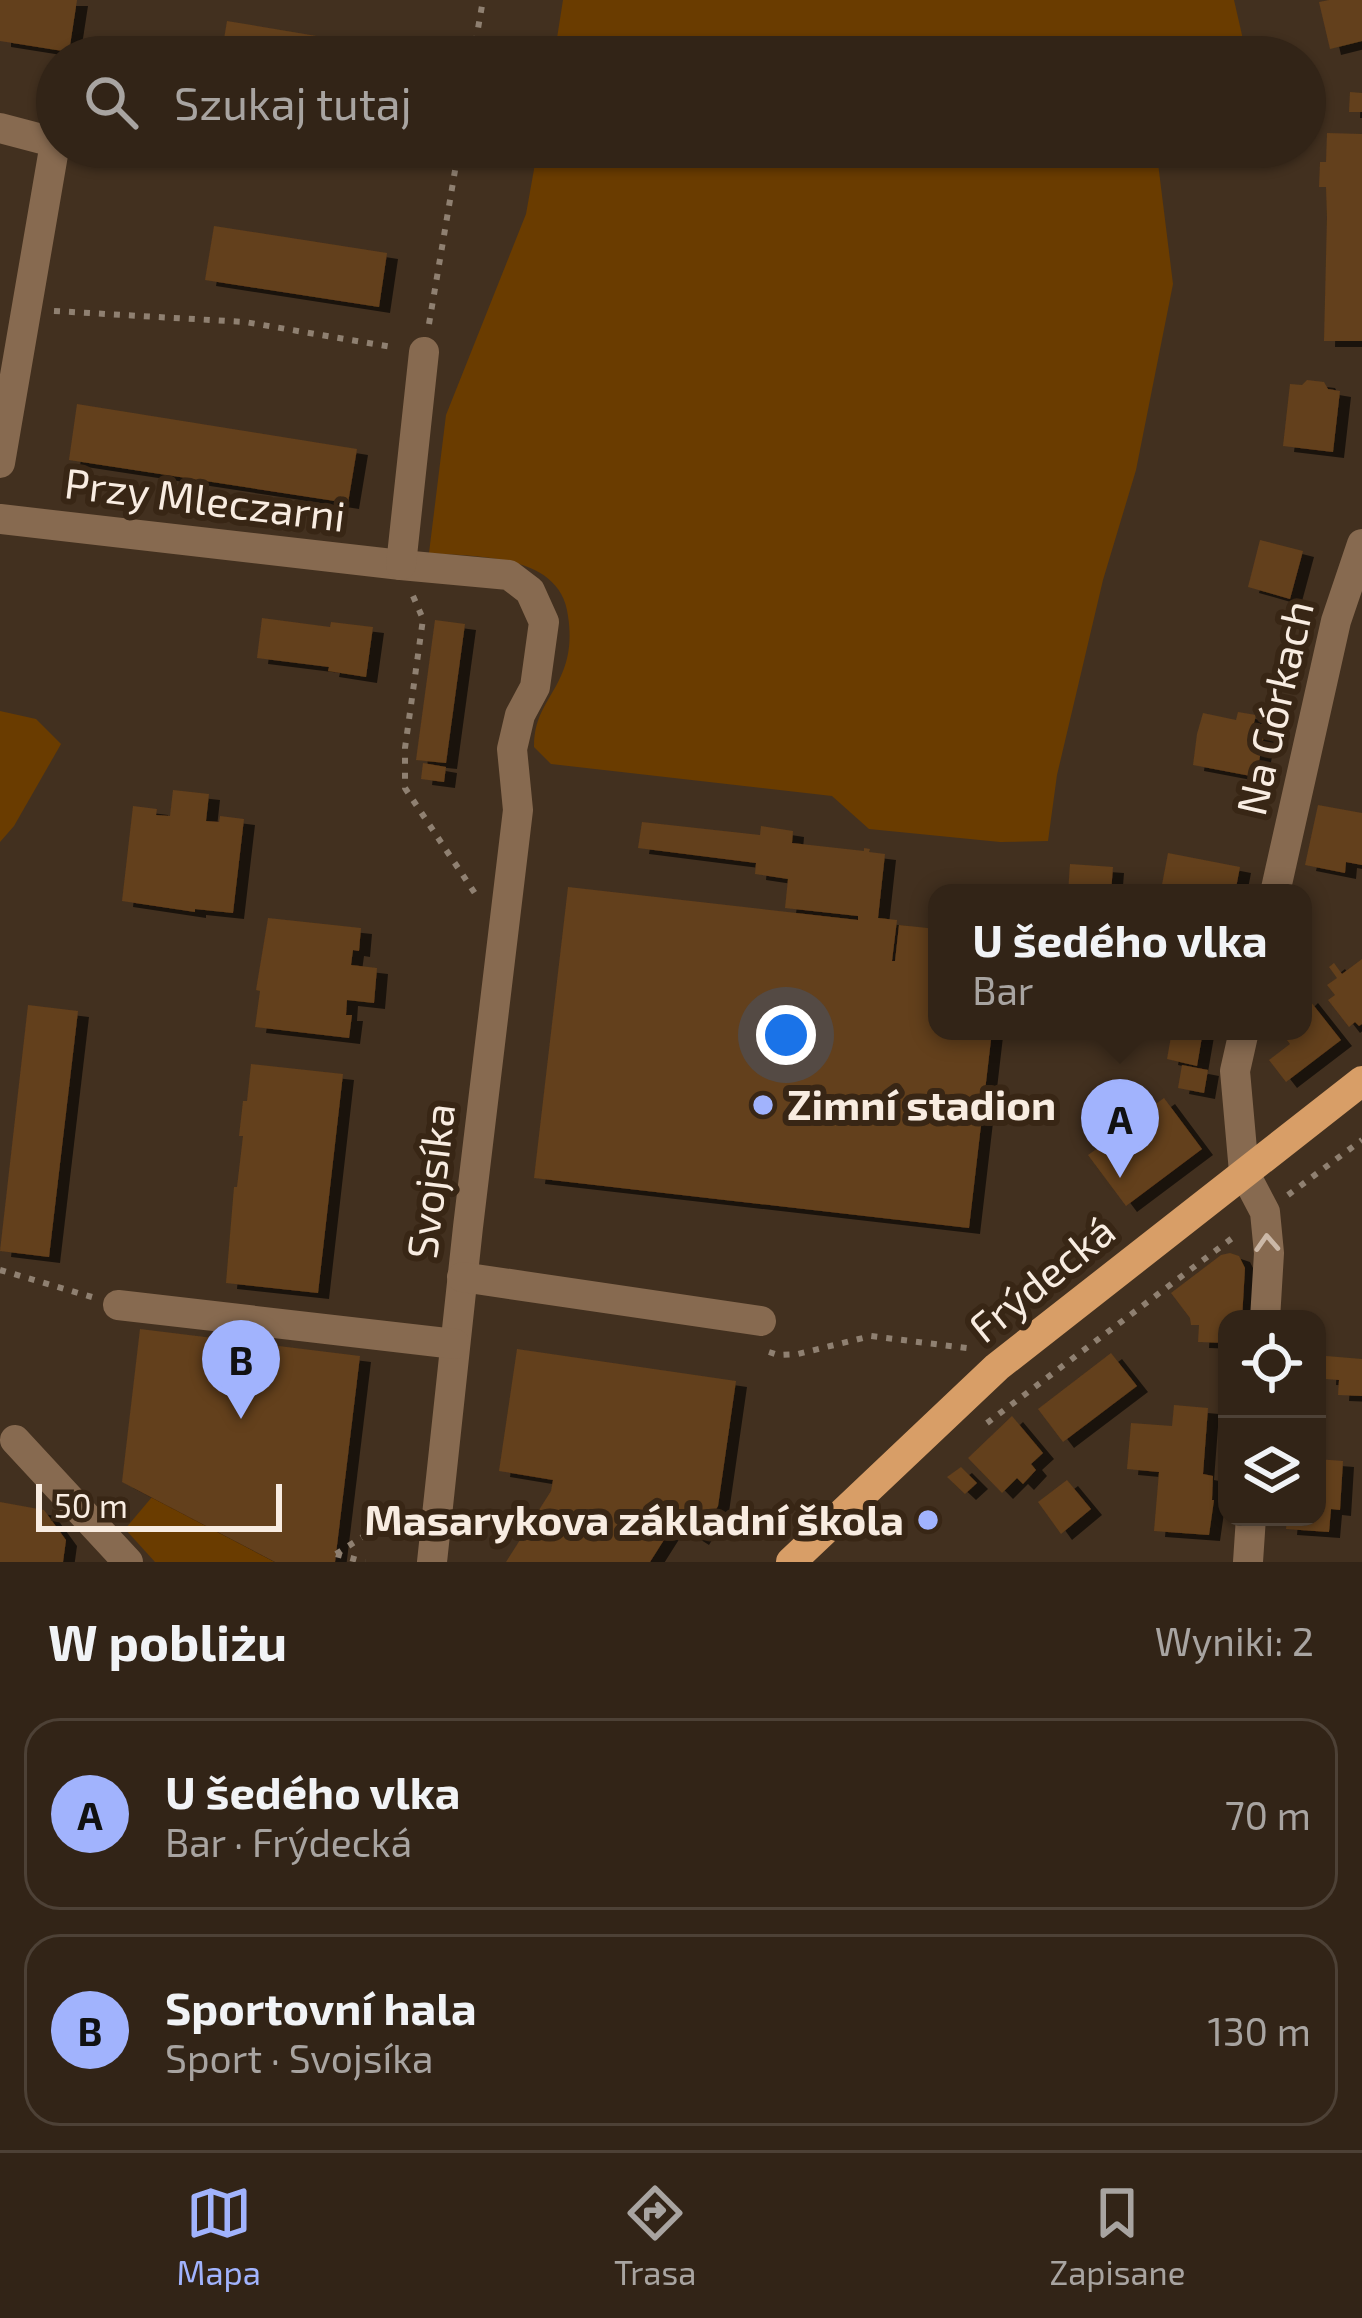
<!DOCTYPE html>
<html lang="pl">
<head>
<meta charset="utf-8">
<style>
	:root { --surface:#322417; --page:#3a2c20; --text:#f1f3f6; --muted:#a8a4a1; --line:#4d4136; --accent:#a1b3fd }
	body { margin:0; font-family:"Exo 2",sans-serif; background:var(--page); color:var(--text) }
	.controls { position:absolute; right:36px; bottom:36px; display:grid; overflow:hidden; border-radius:24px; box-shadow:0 3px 9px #0004 }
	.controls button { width:108px; height:108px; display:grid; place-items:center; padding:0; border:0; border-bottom:3px solid var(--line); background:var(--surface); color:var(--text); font:60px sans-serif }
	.scale { position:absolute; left:36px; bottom:30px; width:246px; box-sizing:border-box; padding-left:12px; border:6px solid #f8ece1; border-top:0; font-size:33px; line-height:42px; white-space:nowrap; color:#f8ece1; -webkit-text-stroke:9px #382615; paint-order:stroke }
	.you { position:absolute; left:786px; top:1035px; width:42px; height:42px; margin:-30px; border:9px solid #fff; border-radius:50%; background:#1a73e8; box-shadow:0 0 0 18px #1a73e833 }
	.badge { display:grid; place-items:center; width:78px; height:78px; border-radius:50%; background:var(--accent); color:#111; font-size:39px; font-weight:700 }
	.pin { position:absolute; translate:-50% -99px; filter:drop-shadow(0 3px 6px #0008) }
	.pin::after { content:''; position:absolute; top:63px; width:42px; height:36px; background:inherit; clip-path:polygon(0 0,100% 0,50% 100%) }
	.popup { position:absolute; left:928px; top:884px; width:384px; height:156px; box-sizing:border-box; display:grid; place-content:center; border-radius:24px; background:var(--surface); filter:drop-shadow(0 3px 9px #0005); font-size:39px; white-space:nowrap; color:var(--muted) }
	.popup b { font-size:45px; color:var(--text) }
	.popup::after { content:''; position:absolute; left:50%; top:100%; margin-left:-24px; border:24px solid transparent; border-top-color:var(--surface) }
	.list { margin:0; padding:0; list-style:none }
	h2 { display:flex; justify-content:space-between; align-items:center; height:156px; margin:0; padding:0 48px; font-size:51px }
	h2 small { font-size:39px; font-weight:400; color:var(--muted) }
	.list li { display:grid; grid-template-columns:78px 1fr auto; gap:36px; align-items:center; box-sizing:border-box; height:192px; margin:0 24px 24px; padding:0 24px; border:3px solid var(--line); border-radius:36px }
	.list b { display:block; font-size:45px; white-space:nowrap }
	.list p { margin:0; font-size:39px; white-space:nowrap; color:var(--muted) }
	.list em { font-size:39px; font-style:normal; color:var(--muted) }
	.icon { flex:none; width:66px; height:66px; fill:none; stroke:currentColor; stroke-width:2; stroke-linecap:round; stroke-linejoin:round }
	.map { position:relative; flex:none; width:1362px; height:1562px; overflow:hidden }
	.search { position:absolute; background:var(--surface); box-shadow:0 3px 9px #0004; left:36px; right:36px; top:36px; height:132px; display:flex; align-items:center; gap:30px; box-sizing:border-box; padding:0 42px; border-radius:66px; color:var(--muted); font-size:45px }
	.sheet { height:588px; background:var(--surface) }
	nav { display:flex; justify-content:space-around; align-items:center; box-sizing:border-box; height:168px; border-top:3px solid var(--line); background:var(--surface); font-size:33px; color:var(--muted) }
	nav a { display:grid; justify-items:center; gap:6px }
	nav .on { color:var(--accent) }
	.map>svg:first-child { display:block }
	.green { fill:#6a3c00 }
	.building { fill:#633f1b; filter:url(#shadow) }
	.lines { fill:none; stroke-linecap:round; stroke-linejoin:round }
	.path { stroke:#8f8071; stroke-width:6; stroke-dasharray:6 9; stroke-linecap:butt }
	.minor { stroke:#876a50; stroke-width:30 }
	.major { stroke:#d89e67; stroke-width:30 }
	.oneway { stroke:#cbb8a7 }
	.poi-dot { fill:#a1b3fd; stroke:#382615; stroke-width:4.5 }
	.labels { text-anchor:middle; stroke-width:12; stroke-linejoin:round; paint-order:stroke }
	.street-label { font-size:42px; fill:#f8ece1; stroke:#382615 }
	.poi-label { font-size:42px; font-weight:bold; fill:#f8ece1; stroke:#382615; text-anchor:start }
</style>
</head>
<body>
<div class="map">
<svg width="1362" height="1562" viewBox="0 0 1362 1562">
	<defs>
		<filter id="shadow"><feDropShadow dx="11" dy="6" stdDeviation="0" flood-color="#0009"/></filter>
	</defs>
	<rect width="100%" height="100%" fill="#42301f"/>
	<!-- green -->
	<g class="green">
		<path d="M 563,0 L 1234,0 L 1247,57 L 554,57 Z"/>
		<path d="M 538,147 L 1156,147 L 1173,284 L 1136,470 L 1103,580 L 1057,775 L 1048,841 L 1000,842 L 869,829 L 832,796 L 551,764 L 534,747 C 534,712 551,701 563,671 C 570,654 571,635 568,616 C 561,553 477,557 429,553 L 446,415 L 526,214 Z"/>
		<path d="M 0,711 L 36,719 L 61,744 L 14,826 L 0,842 Z"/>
		<path d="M 152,1497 L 275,1562 L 155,1562 L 125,1529 Z"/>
	</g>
	<!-- building -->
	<g class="building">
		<path d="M 0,0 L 77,0 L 69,52 L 0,41 Z"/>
		<path d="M 1329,0 L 1362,0 L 1362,41 L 1330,49 L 1319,2 Z"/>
		<path d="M 227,21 L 418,53 L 418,57 L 221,57 Z"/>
		<path d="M 1350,92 L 1362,93 L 1362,112 L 1349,112 Z"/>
		<path d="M 1327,133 L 1362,134 L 1362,341 L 1324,341 L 1327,217 L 1326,187 L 1319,187 L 1320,162 L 1326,162 Z"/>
		<path d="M 214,226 L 387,253 L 379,307 L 205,280 Z"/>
		<path d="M 1307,380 L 1324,382 L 1328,389 L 1340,391 L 1333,452 L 1283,446 L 1290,384 L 1302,385 Z"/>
		<path d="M 77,404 L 357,449 L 348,503 L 69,460 Z"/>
		<path d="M 1260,540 L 1303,551 L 1290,599 L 1248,587 Z"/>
		<path d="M 262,618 L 330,627 L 331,622 L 373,627 L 366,677 L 328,671 L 329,667 L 257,658 Z"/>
		<path d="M 435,620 L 465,624 L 446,763 L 416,760 Z"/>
		<path d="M 1238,712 L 1256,715 L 1254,723 L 1266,725 L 1256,777 L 1193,765 L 1197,734 L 1203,713 L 1236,720 Z"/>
		<path d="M 423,763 L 446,767 L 444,782 L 421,779 Z"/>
		<path d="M 173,790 L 209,794 L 206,821 L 219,822 L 220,816 L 244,819 L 233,913 L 195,909 L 195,912 L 122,901 L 133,806 L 157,809 L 156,815 L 170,816 Z"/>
		<path d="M 1318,805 L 1362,813 L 1362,865 L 1346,862 L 1345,873 L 1305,865 Z"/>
		<path d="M 642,822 L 760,835 L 761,826 L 793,831 L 792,843 L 864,851 L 864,848 L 870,849 L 869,852 L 885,854 L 878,918 L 897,920 L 892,961 L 895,961 L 899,925 L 937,929 L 937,1031 L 992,1031 L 969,1228 L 534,1178 L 568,887 L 858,920 L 858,916 L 785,908 L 788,879 L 755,874 L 756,863 L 638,848 Z"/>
		<path d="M 1168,853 L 1240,867 L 1235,893 L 1176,893 L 1161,890 Z"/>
		<path d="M 1070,864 L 1113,867 L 1111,893 L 1068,893 Z"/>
		<path d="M 268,918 L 361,928 L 359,951 L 353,950 L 351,965 L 377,968 L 374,1003 L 347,1000 L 346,1015 L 352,1015 L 349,1038 L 255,1027 L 260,991 L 256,990 Z"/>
		<path d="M 1362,959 L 1362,1024 L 1359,1026 L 1355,1022 L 1349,1027 L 1328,1000 L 1335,995 L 1327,985 L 1337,978 L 1329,967 L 1334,963 L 1342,974 Z"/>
		<path d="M 1307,997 L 1341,1040 L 1286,1082 L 1269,1060 L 1290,1044 L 1280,1031 L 1303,1031 L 1303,1001 Z"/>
		<path d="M 28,1005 L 78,1011 L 49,1257 L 0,1251 Z"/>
		<path d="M 1172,1031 L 1203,1031 L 1197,1066 L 1167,1059 Z"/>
		<path d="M 251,1064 L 343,1074 L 318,1293 L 226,1283 L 234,1187 L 237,1187 L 243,1136 L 239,1136 L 243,1101 L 247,1101 Z"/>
		<path d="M 1182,1065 L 1208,1070 L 1204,1093 L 1178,1088 Z"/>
		<path d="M 1113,1097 L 1122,1109 L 1133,1101 L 1142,1114 L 1164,1098 L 1202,1149 L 1126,1206 L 1088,1155 L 1112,1138 L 1102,1124 L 1106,1121 L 1097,1109 Z"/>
		<path d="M 1230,1253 L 1239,1256 L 1245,1268 L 1242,1319 L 1227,1319 L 1227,1343 L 1198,1342 L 1199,1325 L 1191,1325 L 1190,1318 L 1171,1293 L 1221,1255 Z"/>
		<path d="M 140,1329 L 360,1356 L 335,1562 L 275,1562 L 122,1482 Z"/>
		<path d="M 517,1349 L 736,1381 L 718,1506 L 698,1539 L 674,1524 L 650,1562 L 506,1562 L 551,1491 L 553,1480 L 499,1471 Z"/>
		<path d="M 1111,1353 L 1137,1386 L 1063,1442 L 1038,1409 Z"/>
		<path d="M 1326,1356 L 1362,1359 L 1362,1396 L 1338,1395 L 1339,1380 L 1325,1379 Z"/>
		<path d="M 1174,1405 L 1208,1408 L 1203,1474 L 1213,1476 L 1212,1500 L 1214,1500 L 1209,1535 L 1154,1531 L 1159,1472 L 1127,1469 L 1131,1423 L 1172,1426 Z"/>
		<path d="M 1012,1416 L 1043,1453 L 1031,1464 L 1036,1470 L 1023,1484 L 1017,1478 L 1002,1493 L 968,1458 Z"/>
		<path d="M 1317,1459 L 1343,1461 L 1340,1510 L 1331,1509 L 1329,1532 L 1286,1529 L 1287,1517 L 1317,1517 Z"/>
		<path d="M 961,1467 L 977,1483 L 965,1494 L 947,1477 Z"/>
		<path d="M 1067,1480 L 1091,1509 L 1061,1534 L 1038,1502 Z"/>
		<path d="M 0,1502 L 44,1510 L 66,1540 L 63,1562 L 0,1562 Z"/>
	</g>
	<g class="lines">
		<!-- path -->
		<g class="path">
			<path d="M 473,57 L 483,0"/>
			<path d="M 230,153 L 456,162"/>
			<path d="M 54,311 L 245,322 L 392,347"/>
			<path d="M 429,324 L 459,147"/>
			<path d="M 413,596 L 423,619 L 405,748 L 405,788 L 476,895"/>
			<path d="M 1288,1195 L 1362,1140"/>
			<path d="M 0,1270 L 92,1297"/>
			<path d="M 769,1352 L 778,1355 L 798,1354 L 871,1336 L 974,1349"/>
			<path d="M 987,1423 L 1235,1236"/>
			<path d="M 336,1554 L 409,1507"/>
			<path d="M 336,1554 L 365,1562"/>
		</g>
		<!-- minor -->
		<g class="minor">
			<path d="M 0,128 L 57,143"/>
			<path d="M 118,147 L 202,152"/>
			<path d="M 0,463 L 55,143"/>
			<path d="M 0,519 L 401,565 L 509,575 L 530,591 L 544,622 L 535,687 L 520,715 L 512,749 L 518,810 L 468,1227 L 432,1562"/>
			<path d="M 401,565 L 424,352"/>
			<path d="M 1275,893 L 1336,621 L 1362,544"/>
			<path d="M 1244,1031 L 1235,1071 L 1244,1172 L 1265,1212 L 1269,1253 L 1265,1319"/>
			<path d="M 462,1277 L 761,1321"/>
			<path d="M 118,1305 L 455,1344"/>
			<path d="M 15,1440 L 128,1562"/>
			<path d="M 1248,1562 L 1251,1517"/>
		</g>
		<!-- major -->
		<path class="major" d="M 791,1562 L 997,1367 L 1362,1081"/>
	</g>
	<!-- one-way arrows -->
	<defs><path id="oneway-chevron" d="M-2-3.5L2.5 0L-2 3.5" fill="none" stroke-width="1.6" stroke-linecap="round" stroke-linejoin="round" transform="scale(3)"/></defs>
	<use class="oneway" href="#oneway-chevron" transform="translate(1267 1243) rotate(-93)"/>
	<!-- markers -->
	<g class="poi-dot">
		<circle cx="763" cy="1105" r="12"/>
		<circle cx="928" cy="1520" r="12"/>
	</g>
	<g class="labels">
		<!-- street labels -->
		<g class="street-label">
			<text transform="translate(205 500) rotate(7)" y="15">Przy Mleczarni</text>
			<text transform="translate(1275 708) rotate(-77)" y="15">Na Górkach</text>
			<text transform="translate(431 1181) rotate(-83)" y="15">Svojsíka</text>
			<text transform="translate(1042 1279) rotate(-39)" y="15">Frýdecká</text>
		</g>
		<!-- poi labels -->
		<g class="poi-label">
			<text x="787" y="1120">Zimní stadion</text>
			<text x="904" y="1535" text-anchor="end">Masarykova základní škola</text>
		</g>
	</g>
</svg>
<div class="controls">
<button><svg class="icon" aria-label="locate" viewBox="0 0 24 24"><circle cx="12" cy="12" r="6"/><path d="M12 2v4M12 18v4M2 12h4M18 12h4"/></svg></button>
<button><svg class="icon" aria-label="layers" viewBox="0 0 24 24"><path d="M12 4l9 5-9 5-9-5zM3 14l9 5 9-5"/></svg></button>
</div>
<div class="scale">50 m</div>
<div class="you"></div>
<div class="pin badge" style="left:1120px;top:1178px">A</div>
<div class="popup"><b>U šedého vlka</b>Bar</div>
<div class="pin badge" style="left:241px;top:1419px">B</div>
<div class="search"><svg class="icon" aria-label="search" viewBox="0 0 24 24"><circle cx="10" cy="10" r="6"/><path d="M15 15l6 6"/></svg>Szukaj tutaj</div>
</div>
<section class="sheet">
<h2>W pobliżu<small>Wyniki: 2</small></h2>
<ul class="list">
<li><span class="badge">A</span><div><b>U šedého vlka</b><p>Bar · Frýdecká</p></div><em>70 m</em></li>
<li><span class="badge">B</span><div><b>Sportovní hala</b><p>Sport · Svojsíka</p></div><em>130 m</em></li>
</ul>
</section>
<nav>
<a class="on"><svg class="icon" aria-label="map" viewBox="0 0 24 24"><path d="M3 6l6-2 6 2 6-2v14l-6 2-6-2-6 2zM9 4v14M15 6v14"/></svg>Mapa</a>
<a><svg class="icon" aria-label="directions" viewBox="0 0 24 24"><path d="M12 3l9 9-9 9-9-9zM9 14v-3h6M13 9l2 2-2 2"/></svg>Trasa</a>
<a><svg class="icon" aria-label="saved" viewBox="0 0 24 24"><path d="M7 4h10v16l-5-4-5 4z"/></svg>Zapisane</a>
</nav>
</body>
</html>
